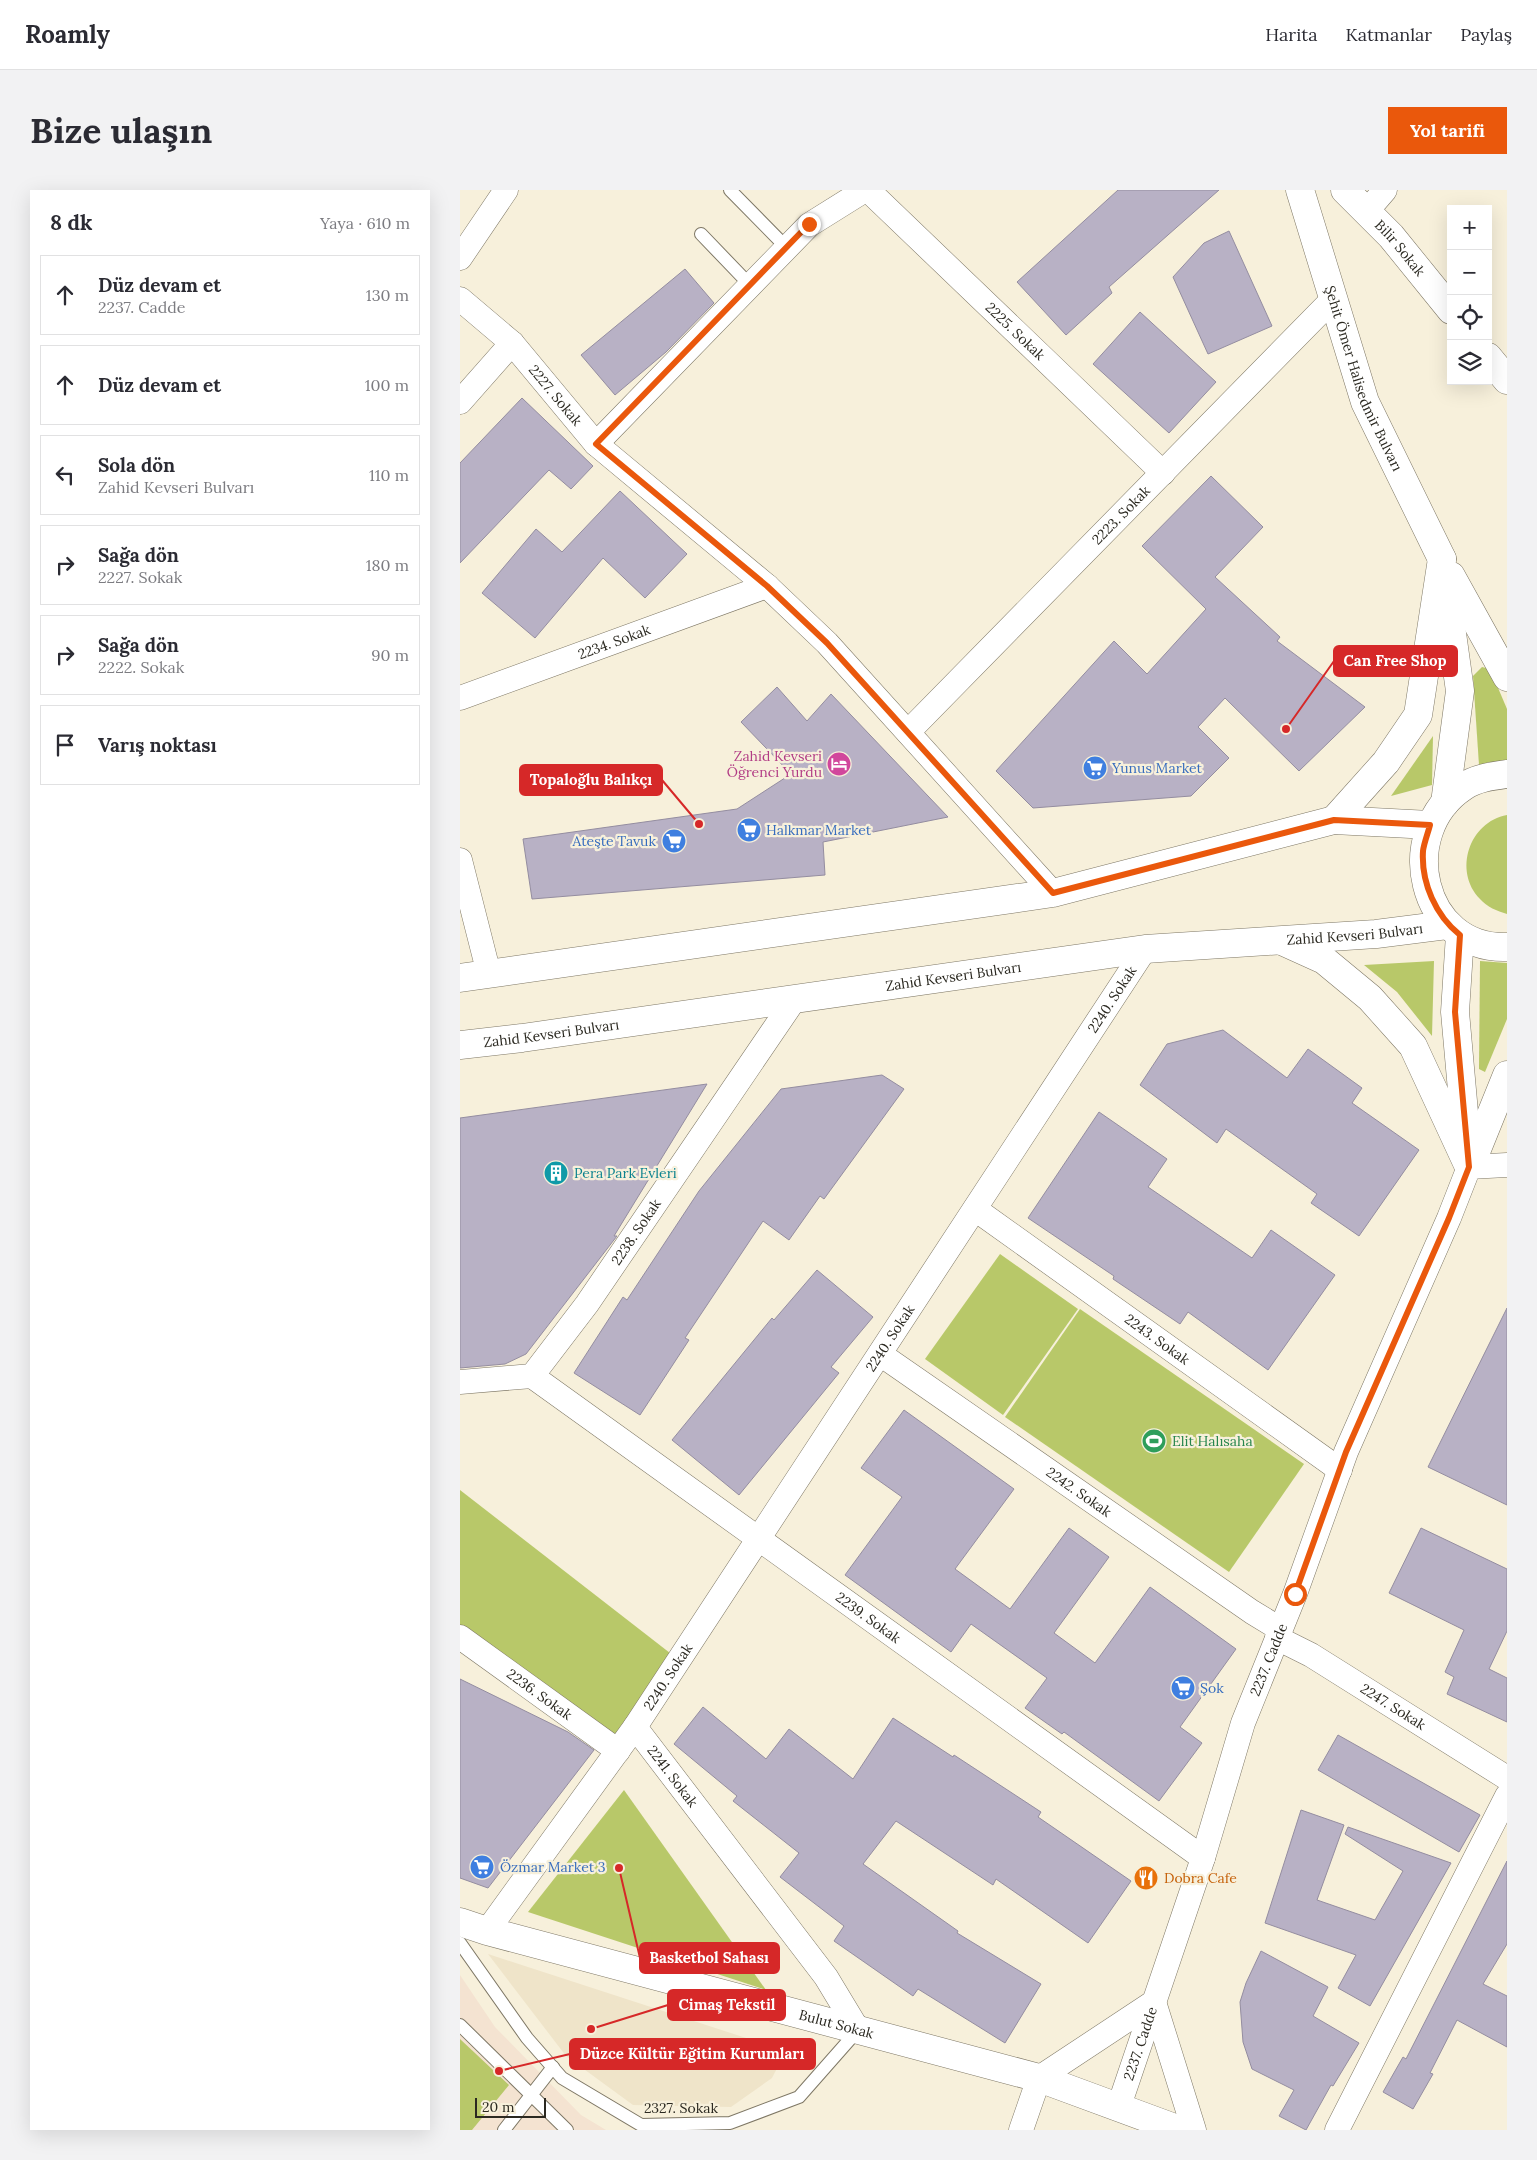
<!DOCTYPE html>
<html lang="tr">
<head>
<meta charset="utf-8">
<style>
	:root { --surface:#fff; --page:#f2f2f3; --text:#2b2b33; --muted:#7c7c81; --line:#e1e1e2; --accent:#ea580c }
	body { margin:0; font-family:Lora,serif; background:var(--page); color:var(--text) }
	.controls { position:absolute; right:15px; top:15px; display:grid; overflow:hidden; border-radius:0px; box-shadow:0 5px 20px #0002 }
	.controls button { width:45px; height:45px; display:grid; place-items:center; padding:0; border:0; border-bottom:1px solid var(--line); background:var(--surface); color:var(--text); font:25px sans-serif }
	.scale { position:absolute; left:15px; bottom:12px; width:71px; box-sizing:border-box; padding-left:5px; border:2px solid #2b2921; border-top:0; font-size:14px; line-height:18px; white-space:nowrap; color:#2b2921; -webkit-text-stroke:4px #f7f0db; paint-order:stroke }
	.stop { position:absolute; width:15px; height:15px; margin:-11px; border:4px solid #ea580c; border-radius:50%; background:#fff }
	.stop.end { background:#ea580c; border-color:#fff; box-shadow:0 1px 5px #0008 }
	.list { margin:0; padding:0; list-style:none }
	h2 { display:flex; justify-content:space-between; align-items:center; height:65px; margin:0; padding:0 20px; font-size:21px }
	h2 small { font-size:16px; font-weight:400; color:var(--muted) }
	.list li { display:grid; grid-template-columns:32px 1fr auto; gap:15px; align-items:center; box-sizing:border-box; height:80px; margin:0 10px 10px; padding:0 10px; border:1px solid var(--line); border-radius:0px }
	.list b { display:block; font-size:19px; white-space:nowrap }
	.list p { margin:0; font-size:16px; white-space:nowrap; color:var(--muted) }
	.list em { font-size:16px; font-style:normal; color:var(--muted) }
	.icon { flex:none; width:28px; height:28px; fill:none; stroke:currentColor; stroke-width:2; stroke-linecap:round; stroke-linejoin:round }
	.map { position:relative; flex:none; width:1047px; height:1940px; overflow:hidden; border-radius:0px }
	header { display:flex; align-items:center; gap:30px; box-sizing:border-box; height:70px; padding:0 25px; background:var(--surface); border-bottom:1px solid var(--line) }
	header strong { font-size:24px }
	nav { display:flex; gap:28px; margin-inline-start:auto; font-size:18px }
	.intro { display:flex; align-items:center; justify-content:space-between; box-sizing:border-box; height:120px; padding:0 30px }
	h1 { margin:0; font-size:35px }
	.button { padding:12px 22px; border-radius:0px; background:var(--accent); color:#fff; font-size:18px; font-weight:700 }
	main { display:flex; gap:30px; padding:0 30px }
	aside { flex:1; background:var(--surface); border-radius:0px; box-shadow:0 5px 20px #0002 }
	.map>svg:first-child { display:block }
	.built { fill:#efe4c9 }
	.education { fill:#f4e3d1 }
	.green { fill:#b8c869 }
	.building { fill:#b8b1c5; stroke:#948da0 }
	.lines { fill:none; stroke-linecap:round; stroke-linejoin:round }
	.lane-casing { stroke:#7e7765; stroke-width:14 }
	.street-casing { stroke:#7e7765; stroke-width:25 }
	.secondary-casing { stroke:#7e7765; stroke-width:29 }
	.primary-casing { stroke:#7e7765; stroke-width:29 }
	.lane { stroke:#fff; stroke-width:12 }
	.street { stroke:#fff; stroke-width:24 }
	.secondary { stroke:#fff; stroke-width:28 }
	.primary { stroke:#fff; stroke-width:28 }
	.route { stroke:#ea580c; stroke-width:6 }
	.labels { text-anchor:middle; stroke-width:4.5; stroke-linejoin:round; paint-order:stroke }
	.street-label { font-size:14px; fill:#2b2921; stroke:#f7f0db }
	.hotel-label { font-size:14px; fill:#b23c85; stroke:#f7f0db; text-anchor:end }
	.shop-label { font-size:14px; fill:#366cbe; stroke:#f7f0db; text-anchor:start }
	.culture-label { font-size:14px; fill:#0d838f; stroke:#f7f0db; text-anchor:start }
	.leisure-label { font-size:14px; fill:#27864d; stroke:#f7f0db; text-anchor:start }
	.food-label { font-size:14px; fill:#c56008; stroke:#f7f0db; text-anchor:start }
	.leader { fill:none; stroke:#d62828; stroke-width:2 }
	.callout-dot { fill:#d62828; stroke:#f7f0db; stroke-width:2 }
	.callout { fill:#d62828; stroke:#d62828; stroke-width:2 }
	.callout-label { font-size:15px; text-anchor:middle; font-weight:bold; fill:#fff }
</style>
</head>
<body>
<header>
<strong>Roamly</strong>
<nav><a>Harita</a><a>Katmanlar</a><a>Paylaş</a></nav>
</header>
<div class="intro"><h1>Bize ulaşın</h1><a class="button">Yol tarifi</a></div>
<main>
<aside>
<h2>8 dk<small>Yaya · 610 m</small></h2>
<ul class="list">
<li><svg class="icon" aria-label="ahead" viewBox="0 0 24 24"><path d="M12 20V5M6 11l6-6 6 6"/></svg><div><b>Düz devam et</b><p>2237. Cadde</p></div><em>130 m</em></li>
<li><svg class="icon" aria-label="ahead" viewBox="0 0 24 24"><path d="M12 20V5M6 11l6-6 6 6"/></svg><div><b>Düz devam et</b></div><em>100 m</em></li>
<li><svg class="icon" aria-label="left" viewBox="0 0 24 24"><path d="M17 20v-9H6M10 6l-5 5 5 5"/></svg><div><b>Sola dön</b><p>Zahid Kevseri Bulvarı</p></div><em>110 m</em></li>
<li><svg class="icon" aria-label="right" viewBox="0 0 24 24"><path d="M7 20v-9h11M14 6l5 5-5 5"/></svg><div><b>Sağa dön</b><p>2227. Sokak</p></div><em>180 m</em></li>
<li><svg class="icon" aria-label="right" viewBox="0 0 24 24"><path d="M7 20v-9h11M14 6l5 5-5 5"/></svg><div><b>Sağa dön</b><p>2222. Sokak</p></div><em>90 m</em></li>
<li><svg class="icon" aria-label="arrive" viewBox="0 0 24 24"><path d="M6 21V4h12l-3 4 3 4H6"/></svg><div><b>Varış noktası</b></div></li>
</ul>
</aside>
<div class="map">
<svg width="1047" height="1940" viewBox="0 0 1047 1940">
	<rect width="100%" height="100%" fill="#f7f0db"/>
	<!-- built -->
	<path class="built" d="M 28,1764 L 326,1861 L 312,1888 L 271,1917 L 173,1915 L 106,1866 Z"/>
	<!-- education -->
	<path class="education" d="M 0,1785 L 35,1837 L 121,1925 L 146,1940 L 0,1940 Z"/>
	<!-- green -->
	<g class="green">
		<path d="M 1022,477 L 1030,479 L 1047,519 L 1047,571 L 1019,575 L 1013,486 Z"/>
		<path d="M 973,546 L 972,595 L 931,606 Z"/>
		<path d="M 1047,625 L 1047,724 C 1037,721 1027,717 1020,709 C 993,681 1009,632 1047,625 Z"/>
		<path d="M 974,771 L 972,846 L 937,802 L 904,775 Z"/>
		<path d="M 1020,771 L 1047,773 L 1047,829 L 1025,882 L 1019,879 Z"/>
		<path d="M 540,1064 L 618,1119 L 543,1225 L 465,1169 Z"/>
		<path d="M 620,1119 L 844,1274 L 769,1382 L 545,1227 Z"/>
		<path d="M 0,1300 L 219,1470 L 158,1561 L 0,1447 Z"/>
		<path d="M 164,1600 L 306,1800 L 68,1722 Z"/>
		<path d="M 0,1849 L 49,1895 L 12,1940 L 0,1940 Z"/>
	</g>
	<!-- building -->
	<g class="building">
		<path d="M 658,0 L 759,0 L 649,97 L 652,103 L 606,145 L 557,92 Z"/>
		<path d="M 769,41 L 812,136 L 748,164 L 713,87 L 744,53 Z"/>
		<path d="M 225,79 L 254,113 L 206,162 L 155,205 L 121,165 Z"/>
		<path d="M 680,122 L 756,192 L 709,243 L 633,174 Z"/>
		<path d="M 62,208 L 133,276 L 111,299 L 89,280 L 0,373 L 0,273 Z"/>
		<path d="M 751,286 L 803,337 L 755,387 L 820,447 L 817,451 L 905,517 L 839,581 L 765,508 L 738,537 L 769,568 L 731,606 L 573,618 L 536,581 L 654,451 L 687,484 L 746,419 L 682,356 Z"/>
		<path d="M 160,301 L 227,364 L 185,408 L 143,368 L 75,448 L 22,403 L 76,339 L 102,362 Z"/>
		<path d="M 317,497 L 347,531 L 371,504 L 488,627 L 363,652 L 365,685 L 72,709 L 63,649 L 277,619 L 331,584 L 281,532 Z"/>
		<path d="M 763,840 L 827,888 L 848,859 L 902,898 L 892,913 L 959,960 L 899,1046 L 851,1013 L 857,1004 L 766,939 L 757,953 L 680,895 L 707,854 Z"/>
		<path d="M 422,885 L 444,899 L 364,1009 L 360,1006 L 329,1050 L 303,1031 L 225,1148 L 229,1150 L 180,1225 L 114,1183 L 163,1107 L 167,1110 L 239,1001 L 321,899 Z"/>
		<path d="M 247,894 L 154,1046 L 157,1046 L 66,1164 L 45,1174 L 0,1178 L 0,928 Z"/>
		<path d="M 639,922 L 707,969 L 688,997 L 792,1068 L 811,1040 L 875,1085 L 808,1180 L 728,1122 L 720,1134 L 653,1089 L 654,1086 L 568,1028 Z"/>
		<path d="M 357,1080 L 413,1127 L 371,1177 L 379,1183 L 279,1305 L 212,1250 L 312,1128 L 314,1130 Z"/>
		<path d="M 1047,1118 L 1047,1315 L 968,1277 Z"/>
		<path d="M 444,1220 L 554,1299 L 495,1379 L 550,1419 L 609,1338 L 649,1367 L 594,1443 L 635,1473 L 690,1397 L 776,1459 L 720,1537 L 742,1553 L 699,1611 L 604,1542 L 602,1544 L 565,1518 L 587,1488 L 511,1434 L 491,1462 L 385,1385 L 442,1307 L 401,1278 Z"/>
		<path d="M 961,1338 L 1047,1379 L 1047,1441 L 1029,1479 L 1047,1488 L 1047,1532 L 987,1504 L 994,1487 L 985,1482 L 1004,1440 L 929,1403 Z"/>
		<path d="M 0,1489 L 108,1542 L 134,1560 L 28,1698 L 0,1688 Z"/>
		<path d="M 243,1517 L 306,1569 L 329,1539 L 393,1589 L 433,1528 L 493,1567 L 494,1565 L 581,1622 L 578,1627 L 671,1691 L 628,1753 L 536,1689 L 533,1695 L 436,1631 L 403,1674 L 498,1741 L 497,1743 L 581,1794 L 545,1853 L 458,1799 L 453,1806 L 374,1751 L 384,1736 L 320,1687 L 339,1663 L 273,1611 L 277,1606 L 214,1554 Z"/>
		<path d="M 878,1545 L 1020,1625 L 999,1662 L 858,1580 Z"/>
		<path d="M 841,1620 L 884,1635 L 857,1710 L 915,1730 L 943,1681 L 885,1644 L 888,1637 L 991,1673 L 910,1816 L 878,1798 L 896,1765 L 805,1733 Z"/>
		<path d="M 1047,1671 L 1047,1754 L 1023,1794 L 1047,1806 L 1047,1857 L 997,1830 L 970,1883 L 973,1884 L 953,1919 L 923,1902 L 943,1867 L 946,1869 Z"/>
		<path d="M 801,1761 L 868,1797 L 853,1826 L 899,1853 L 873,1896 L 871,1895 L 846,1940 L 819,1926 L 834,1900 L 792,1879 L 783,1852 L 780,1812 L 786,1793 Z"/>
	</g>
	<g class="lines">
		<defs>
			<g id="lane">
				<path d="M 270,0 L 326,57"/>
				<path d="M 241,44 L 290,95"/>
				<path d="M 0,1753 L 67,1848 L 102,1888 L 181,1935 L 270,1933 L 339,1907 L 398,1840"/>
				<path d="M 0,1835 L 107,1940"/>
				<path d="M 44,1940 L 93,1877"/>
			</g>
			<g id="street">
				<path id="s1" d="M 408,0 L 703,283"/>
				<path d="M 906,22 L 925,0"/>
				<path d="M 0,68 L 46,0"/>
				<path id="s2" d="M 0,109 L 52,153 L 136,254 L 307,396 L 367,453 L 593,703"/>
				<path d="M 0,212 L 52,153"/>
				<path d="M 136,254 L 349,35 L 405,0"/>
				<path id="s3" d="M 0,508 L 307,396"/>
				<path id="s4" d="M 448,542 L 874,108"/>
				<path d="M 0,670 L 29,784"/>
				<path id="s5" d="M 515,1019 L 880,1280"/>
				<path id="s6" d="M 420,1164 L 792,1422 L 820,1439"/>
				<path id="s7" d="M 72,1186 L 743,1668"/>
				<path id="s8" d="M 0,1192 L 72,1186 L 127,1114 L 334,810"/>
				<path id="s9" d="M 0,1447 L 158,1561"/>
				<path id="s10" d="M 817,1448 L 851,1465 L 1047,1588"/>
				<path id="s11" d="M 175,1537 L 685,759"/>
				<path id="s12" d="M 27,1741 L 175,1537 L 366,1787 L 398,1840"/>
				<path id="s13" d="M 659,1916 L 743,1668 L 783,1533 L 835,1404 L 886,1262 L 989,1028 L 1009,977 L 1047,975"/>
				<path d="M 561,1940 L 579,1888 L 694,1812 L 734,1940"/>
				<path d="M 877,1940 L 1047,1606"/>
			</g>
			<g id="secondary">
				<path id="s14" d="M 840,0 L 905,212 L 982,369"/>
				<path id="s15" d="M 885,0 L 931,46 L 991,120"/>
				<path d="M 1028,167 L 1047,190"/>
				<path id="s16" d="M 0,1732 L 27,1741 L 579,1888 L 720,1940"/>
			</g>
			<g id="primary">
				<path d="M 991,386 L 1047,487"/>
				<path d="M 1047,584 C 1032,586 1016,588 1003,597 C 935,642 960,760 1047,757"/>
				<path d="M 985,613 L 1000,501 L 986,400"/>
				<path d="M 874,630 L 926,572 L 958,525 L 982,369"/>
				<path d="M 1000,745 L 995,822 L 1007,956"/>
				<path d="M 822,751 L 864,770 L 910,808 L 953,856 L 1009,977"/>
				<path d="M 0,788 L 593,703 L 874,630 L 970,635"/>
				<path id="s17" d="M 0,855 L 62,848 L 685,759 L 916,744 L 987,735"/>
				<path d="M 1011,974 L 1047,885"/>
			</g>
		</defs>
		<!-- lane casing -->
		<use href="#lane" class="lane-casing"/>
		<!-- street casing -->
		<use href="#street" class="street-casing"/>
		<!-- secondary casing -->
		<use href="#secondary" class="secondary-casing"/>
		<!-- primary casing -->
		<use href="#primary" class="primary-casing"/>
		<!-- lane -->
		<use href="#lane" class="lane"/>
		<!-- street -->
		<use href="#street" class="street"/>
		<!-- secondary -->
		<use href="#secondary" class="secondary"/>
		<!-- primary -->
		<use href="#primary" class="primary"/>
	</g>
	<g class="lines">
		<!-- route -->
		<path class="route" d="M 349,34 L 136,254 L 307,396 L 367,453 L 593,703 L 874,630 L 970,635 C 968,643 964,653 963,661 C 961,693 976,726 1000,745 L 995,822 L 1009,977 L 989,1028 L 886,1262 L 835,1404"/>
	</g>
	<!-- icons -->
	<defs>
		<symbol id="hotel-disc" viewBox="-11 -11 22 22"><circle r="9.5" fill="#d1479c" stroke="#f7f0db"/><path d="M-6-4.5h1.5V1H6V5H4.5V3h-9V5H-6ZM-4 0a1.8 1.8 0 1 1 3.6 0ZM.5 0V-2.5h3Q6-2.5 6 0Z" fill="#fff"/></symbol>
		<symbol id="supermarket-disc" viewBox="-11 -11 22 22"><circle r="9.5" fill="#3f7fe0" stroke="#f7f0db"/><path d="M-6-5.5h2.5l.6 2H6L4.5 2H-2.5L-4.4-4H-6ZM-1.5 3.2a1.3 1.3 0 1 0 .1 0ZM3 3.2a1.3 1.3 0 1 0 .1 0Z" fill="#fff"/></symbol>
		<symbol id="building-disc" viewBox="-11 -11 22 22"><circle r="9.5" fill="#0f9aa8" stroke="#f7f0db"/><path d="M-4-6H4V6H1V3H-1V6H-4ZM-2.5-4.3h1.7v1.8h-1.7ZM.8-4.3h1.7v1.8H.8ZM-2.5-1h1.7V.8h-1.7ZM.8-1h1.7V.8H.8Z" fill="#fff"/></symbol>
		<symbol id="stadium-disc" viewBox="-11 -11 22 22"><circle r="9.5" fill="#2e9e5b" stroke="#f7f0db"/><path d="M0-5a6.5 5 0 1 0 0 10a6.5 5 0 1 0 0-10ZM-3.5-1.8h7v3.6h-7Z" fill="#fff"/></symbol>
		<symbol id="restaurant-disc" viewBox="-11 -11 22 22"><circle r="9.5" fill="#e8710a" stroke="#f7f0db"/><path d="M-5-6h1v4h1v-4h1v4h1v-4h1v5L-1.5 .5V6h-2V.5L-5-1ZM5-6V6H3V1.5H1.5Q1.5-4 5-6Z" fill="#fff"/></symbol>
	</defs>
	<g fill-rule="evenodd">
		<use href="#hotel-disc" x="365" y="560" width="28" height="28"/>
		<use href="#supermarket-disc" x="621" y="564" width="28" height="28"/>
		<use href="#supermarket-disc" x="275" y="626" width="28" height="28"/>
		<use href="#supermarket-disc" x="200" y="637" width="28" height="28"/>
		<use href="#building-disc" x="82" y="969" width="28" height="28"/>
		<use href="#stadium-disc" x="680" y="1237" width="28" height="28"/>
		<use href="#supermarket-disc" x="709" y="1484" width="28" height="28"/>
		<use href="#supermarket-disc" x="8" y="1663" width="28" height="28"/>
		<use href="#restaurant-disc" x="672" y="1674" width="28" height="28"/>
	</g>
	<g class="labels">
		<!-- street labels -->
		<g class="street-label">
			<text dy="5" stroke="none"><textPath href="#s15" startOffset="80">Bilir Sokak</textPath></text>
			<text dy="5" stroke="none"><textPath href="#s1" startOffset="204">2225. Sokak</textPath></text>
			<text dy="5" stroke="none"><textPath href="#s14" startOffset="199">Şehit Ömer Halisedmir Bulvarı</textPath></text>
			<text dy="5" stroke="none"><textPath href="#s2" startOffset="136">2227. Sokak</textPath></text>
			<text dy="5" stroke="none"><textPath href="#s4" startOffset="304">2223. Sokak</textPath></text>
			<text dy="5" stroke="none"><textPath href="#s3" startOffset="164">2234. Sokak</textPath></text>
			<text dy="5" stroke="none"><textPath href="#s17" startOffset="902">Zahid Kevseri Bulvarı</textPath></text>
			<text dy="5" stroke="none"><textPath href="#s17" startOffset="498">Zahid Kevseri Bulvarı</textPath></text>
			<text dy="5" stroke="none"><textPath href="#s11" startOffset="870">2240. Sokak</textPath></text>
			<text dy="5" stroke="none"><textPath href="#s17" startOffset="92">Zahid Kevseri Bulvarı</textPath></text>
			<text dy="5" stroke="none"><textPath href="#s8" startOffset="250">2238. Sokak</textPath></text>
			<text dy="5" stroke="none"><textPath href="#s11" startOffset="465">2240. Sokak</textPath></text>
			<text dy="5" stroke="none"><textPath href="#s5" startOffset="224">2243. Sokak</textPath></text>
			<text dy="5" stroke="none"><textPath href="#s6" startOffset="242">2242. Sokak</textPath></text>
			<text dy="5" stroke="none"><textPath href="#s7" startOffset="414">2239. Sokak</textPath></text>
			<text dy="5" stroke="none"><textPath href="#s13" startOffset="471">2237. Cadde</textPath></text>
			<text dy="5" stroke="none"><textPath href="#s11" startOffset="60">2240. Sokak</textPath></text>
			<text dy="5" stroke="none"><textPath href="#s9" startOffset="98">2236. Sokak</textPath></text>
			<text dy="5" stroke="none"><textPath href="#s10" startOffset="135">2247. Sokak</textPath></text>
			<text dy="5" stroke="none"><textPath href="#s12" startOffset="314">2241. Sokak</textPath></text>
			<text dy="5" stroke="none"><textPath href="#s16" startOffset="390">Bulut Sokak</textPath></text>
			<text dy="5" stroke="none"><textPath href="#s13" startOffset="66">2237. Cadde</textPath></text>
			<text x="221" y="1923">2327. Sokak</text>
		</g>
		<!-- hotel labels -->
		<g class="hotel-label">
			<text x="362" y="571">Zahid Kevseri<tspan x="362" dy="16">Öğrenci Yurdu</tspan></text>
		</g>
		<!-- shop labels -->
		<g class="shop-label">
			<text x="652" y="583">Yunus Market</text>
			<text x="306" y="645">Halkmar Market</text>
			<text x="196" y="656" text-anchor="end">Ateşte Tavuk</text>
			<text x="740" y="1503">Şok</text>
			<text x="40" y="1682">Özmar Market 3</text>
		</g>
		<!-- culture labels -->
		<g class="culture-label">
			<text x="114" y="988">Pera Park Evleri</text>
		</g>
		<!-- leisure labels -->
		<g class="leisure-label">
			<text x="712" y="1256">Elit Halısaha</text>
		</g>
		<!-- food labels -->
		<g class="food-label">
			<text x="704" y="1693">Dobra Cafe</text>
		</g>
	</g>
	<!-- callouts -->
	<path class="leader" d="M826 539L874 471M239 634L202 590M159 1678L180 1768M131 1839L208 1815M39 1881L110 1864"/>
	<g class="callout-dot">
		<circle cx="826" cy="539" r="5"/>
		<circle cx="239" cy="634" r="5"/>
		<circle cx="159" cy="1678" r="5"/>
		<circle cx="131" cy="1839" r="5"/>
		<circle cx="39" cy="1881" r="5"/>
	</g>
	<g class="callout">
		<rect x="874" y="456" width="123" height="30" rx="5"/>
		<rect x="60" y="575" width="142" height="30" rx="5"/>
		<rect x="180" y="1753" width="139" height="30" rx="5"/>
		<rect x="208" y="1800" width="117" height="30" rx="5"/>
		<rect x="110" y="1849" width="245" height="30" rx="5"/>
	</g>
	<g class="callout-label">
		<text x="935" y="476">Can Free Shop</text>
		<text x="131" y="595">Topaloğlu Balıkçı</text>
		<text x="249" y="1773">Basketbol Sahası</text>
		<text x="267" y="1820">Cimaş Tekstil</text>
		<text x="232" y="1869">Düzce Kültür Eğitim Kurumları</text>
	</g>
</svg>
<div class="controls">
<button>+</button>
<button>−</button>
<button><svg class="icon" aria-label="locate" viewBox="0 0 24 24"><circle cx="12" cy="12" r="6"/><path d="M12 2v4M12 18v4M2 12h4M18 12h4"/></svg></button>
<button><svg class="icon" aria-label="layers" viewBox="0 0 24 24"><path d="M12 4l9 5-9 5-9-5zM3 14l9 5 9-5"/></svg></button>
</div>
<div class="scale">20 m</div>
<div class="stop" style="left:835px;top:1404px"></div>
<div class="stop end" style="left:349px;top:34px"></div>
</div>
</main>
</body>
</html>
